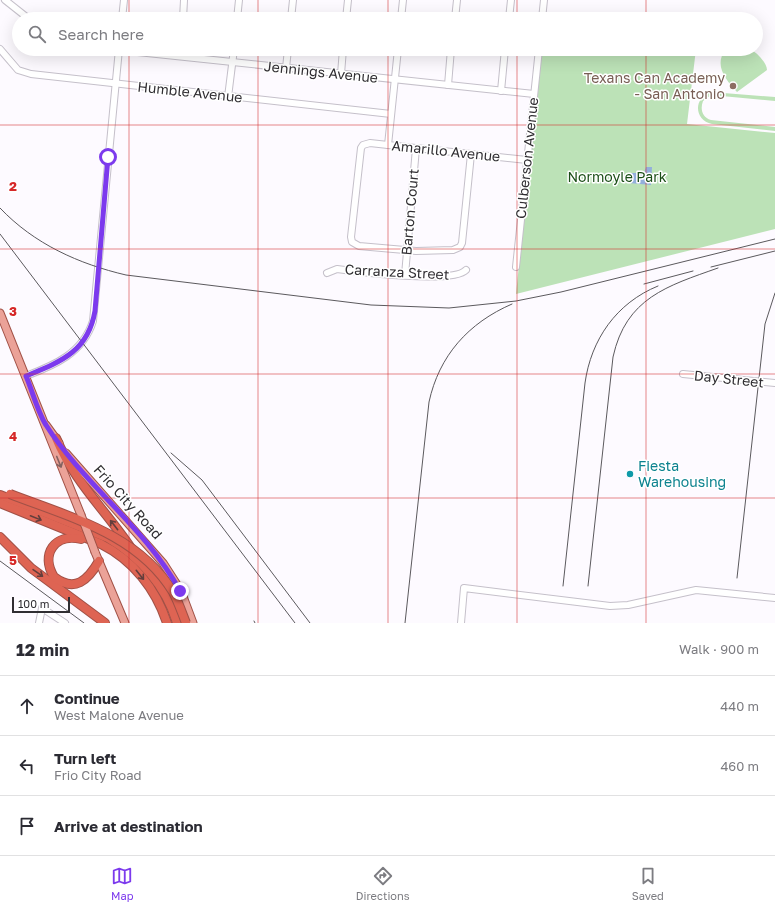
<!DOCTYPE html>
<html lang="en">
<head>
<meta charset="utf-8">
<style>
	:root { --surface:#fff; --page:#f7f7f7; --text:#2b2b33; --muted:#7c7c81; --line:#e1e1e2; --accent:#7c3aed }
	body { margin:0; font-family:"Golos Text",sans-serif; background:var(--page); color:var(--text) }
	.scale { position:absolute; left:12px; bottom:10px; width:58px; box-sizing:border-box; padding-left:4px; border:2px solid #302e32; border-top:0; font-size:11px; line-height:14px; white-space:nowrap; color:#302e32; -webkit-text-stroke:3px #fff; paint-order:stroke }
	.stop { position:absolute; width:12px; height:12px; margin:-9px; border:3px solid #7c3aed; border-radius:50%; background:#fff }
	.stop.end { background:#7c3aed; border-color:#fff; box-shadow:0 1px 4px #0008 }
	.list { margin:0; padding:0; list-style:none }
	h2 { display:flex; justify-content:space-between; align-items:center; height:52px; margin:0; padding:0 16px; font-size:17px }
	h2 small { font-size:13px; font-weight:400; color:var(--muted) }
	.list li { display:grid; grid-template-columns:26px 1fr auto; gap:12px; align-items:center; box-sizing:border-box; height:60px; padding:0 16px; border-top:1px solid var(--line) }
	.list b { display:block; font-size:15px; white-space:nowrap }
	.list p { margin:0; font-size:13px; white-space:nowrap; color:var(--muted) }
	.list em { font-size:13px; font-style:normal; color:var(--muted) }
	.icon { flex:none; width:22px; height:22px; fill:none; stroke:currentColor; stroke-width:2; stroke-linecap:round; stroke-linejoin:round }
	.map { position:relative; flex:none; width:775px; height:623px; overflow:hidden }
	.search { position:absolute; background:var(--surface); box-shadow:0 4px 16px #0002; left:12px; right:12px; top:12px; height:44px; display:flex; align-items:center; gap:10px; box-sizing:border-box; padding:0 14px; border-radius:22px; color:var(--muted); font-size:15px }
	.sheet { height:232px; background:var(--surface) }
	nav { display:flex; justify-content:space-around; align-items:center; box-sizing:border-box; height:56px; border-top:1px solid var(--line); background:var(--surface); font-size:11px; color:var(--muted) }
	nav a { display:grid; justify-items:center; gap:2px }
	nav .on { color:var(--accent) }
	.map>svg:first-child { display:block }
	.green { fill:#bce2b7 }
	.water { fill:#93afdb }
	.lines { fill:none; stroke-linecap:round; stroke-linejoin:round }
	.minor-casing { stroke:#c5c0ca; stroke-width:8 }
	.major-casing { stroke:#a15147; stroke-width:9 }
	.highway-casing { stroke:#a15147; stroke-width:10 }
	.minor { stroke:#fff; stroke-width:6 }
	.major { stroke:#eba298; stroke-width:7 }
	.highway { stroke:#de6453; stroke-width:8 }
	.rail { stroke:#5b595d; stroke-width:1 }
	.major-bridge-casing { stroke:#a15147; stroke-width:9; stroke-linecap:butt }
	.highway-bridge-casing { stroke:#a15147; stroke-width:10; stroke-linecap:butt }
	.major-bridge { stroke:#eba298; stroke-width:7 }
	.highway-bridge { stroke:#de6453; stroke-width:8 }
	.oneway { stroke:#846260 }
	.oneway2 { stroke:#643e3c }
	.route { stroke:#7c3aed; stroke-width:5 }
	.grid { fill:none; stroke:#d62828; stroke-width:1; stroke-opacity:0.55 }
	.education-dot { fill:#8d6e63; stroke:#fff; stroke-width:1.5 }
	.culture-dot { fill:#0f9aa8; stroke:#fff; stroke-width:1.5 }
	.labels { text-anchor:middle; stroke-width:3; stroke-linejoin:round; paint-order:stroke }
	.street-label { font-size:14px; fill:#302e32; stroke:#fff }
	.education-label { font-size:14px; fill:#785e54; stroke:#fff; text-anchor:end }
	.park-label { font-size:14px; fill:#1b4e17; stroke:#fff }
	.culture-label { font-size:14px; fill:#0d838f; stroke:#fff; text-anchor:start }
	.grid-label { font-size:13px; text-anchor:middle; font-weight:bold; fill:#d62828; stroke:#fff; stroke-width:3; stroke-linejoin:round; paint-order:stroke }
</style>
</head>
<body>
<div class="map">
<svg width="775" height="623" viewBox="0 0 775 623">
	<rect width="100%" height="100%" fill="#fdfaff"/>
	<!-- green -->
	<g class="green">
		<path d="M 541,49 L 696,49 L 687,124 L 775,133 L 775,229 L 516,294 Z"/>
		<path d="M 726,49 C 733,49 742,47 749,49 C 756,51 767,63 767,70 L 737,92 C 726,80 713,65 726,49 Z"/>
		<path d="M 711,92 L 775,97 L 775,101 L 711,95 L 703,101 C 700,109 702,117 711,120 L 775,127 L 775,131 L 712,124 C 694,120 693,98 711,92 Z"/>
	</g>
	<!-- water -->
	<path class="water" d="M 646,167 L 652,167 L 651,185 L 629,183 L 630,173 L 644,173 Z"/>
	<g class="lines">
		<defs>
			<g id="minor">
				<path d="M 5,0 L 29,19"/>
				<path d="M 122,19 L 124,0"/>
				<path d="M 183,19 L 184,0"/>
				<path d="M 237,19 L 239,0"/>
				<path d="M 291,19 L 293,0"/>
				<path d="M 346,19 L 348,0"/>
				<path d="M 401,19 L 403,0"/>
				<path d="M 455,19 L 457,0"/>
				<path d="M 509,19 L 511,0"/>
				<path d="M 542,19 L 544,0"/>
				<path d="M 0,49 L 18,70 L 31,74 L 391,114"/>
				<path d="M 109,49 L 534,94"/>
				<path d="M 286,68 L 288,49"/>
				<path d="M 341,74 L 343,49"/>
				<path d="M 448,85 L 451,49"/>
				<path d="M 501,91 L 505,49"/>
				<path d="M 228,97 L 234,49"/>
				<path d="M 388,145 L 398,49"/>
				<path d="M 471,154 L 462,243 L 460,247 L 453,250 L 416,251 L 359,246 L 352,242 L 351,237 L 361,148 L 363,145 L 370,143 L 388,145 L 527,160"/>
				<path d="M 516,267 L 539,49"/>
				<path d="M 327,273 L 337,269 C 359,272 453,284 466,270"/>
				<path d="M 405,275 L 416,148"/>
				<path d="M 683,374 L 775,383"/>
				<path d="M 26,376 C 55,365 83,353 93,321 L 119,49"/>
				<path d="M 39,623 L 42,608 L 65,623"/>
				<path d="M 461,623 L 464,588 L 610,606 L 628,605 L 696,590 L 775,598"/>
			</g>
			<g id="major">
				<path d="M 0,313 L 81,515"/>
				<path d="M 46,425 L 59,443"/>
				<path d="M 66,453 L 163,563 L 181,591 L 193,623"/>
				<path d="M 95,552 L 125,623"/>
			</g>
			<g id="highway">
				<path d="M 56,438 C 73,480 106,511 131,548"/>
				<path d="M 0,495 L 108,538 C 140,557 166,586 177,623"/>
				<path d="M 0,503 L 101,544 C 133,560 156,589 167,623"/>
				<path d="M 0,537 L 31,568 L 105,623"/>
				<path d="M 81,539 C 55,533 40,554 54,577 C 75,593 88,580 99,561"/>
			</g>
		</defs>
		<!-- minor casing -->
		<use href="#minor" class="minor-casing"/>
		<!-- major casing -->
		<use href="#major" class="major-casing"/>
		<!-- highway casing -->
		<use href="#highway" class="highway-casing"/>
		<!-- minor -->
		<use href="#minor" class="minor"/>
		<!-- major -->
		<use href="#major" class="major"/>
		<!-- highway -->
		<use href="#highway" class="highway"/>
		<!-- rail -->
		<g class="rail">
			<path d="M 0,208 C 34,244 79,264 126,275 L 371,305 L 449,308 L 516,301 L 561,292 L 775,239"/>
			<path d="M 0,234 L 295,623"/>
			<path d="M 711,267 L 775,251"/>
			<path d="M 644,284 L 693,271"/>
			<path d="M 171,453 L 202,480 L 310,623"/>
			<path d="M 0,561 L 84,623"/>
			<path d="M 737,578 L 765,324 L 775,293"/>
			<path d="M 563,586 L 585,383 C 591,340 616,303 658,286"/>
			<path d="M 588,586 L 613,357 C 626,298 667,286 718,268"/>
			<path d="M 254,621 L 255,623"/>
			<path d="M 405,623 L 429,402 C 439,356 468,323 512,304"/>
		</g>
		<defs>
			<path id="major-bridge" d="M 81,515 L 95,552"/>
			<path id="highway-bridge" d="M 10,494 C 69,517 138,534 173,592 C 178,601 182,613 186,623"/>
		</defs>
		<!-- major-bridge casing -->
		<use href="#major-bridge" class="major-bridge-casing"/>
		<!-- highway-bridge casing -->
		<use href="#highway-bridge" class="highway-bridge-casing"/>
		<!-- major-bridge -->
		<use href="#major-bridge" class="major-bridge"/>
		<!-- highway-bridge -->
		<use href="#highway-bridge" class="highway-bridge"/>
	</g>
	<!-- one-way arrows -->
	<defs><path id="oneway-shaft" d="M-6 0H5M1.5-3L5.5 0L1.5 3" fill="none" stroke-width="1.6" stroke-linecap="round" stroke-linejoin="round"/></defs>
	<use class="oneway" href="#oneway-shaft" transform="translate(59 462) rotate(68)"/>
	<g class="oneway2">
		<use href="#oneway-shaft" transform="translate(36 518) rotate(22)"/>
		<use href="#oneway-shaft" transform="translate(114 525) rotate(-128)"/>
		<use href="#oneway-shaft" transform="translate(38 573) rotate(35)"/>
		<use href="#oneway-shaft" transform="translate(140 575) rotate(51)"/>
	</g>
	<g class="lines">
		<!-- route -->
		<path class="route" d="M 108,157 L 95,311 C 88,352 60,362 26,376 C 32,390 38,413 46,425 C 84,485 146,528 180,591"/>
	</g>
	<!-- grid -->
	<path class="grid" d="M 129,0 L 129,19M 258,0 L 258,19M 388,0 L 388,19M 517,0 L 517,19M 646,0 L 646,19M 129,49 L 129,623M 258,49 L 258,623M 388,49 L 388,623M 517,49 L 517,623M 646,49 L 646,623M 0,125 L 775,125M 0,249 L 775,249M 0,374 L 775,374M 0,498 L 775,498"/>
	<!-- markers -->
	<circle class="education-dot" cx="733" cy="86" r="4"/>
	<circle class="culture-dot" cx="630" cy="474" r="4"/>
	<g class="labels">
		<!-- street labels -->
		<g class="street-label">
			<text transform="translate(321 72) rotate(6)" y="5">Jennings Avenue</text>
			<text transform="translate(190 92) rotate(6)" y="5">Humble Avenue</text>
			<text transform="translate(446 151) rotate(6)" y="5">Amarillo Avenue</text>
			<text transform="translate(527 158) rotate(-84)" y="5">Culberson Avenue</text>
			<text transform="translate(410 212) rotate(-85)" y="5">Barton Court</text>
			<text transform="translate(397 272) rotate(3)" y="5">Carranza Street</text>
			<text transform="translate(729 379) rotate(6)" y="5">Day Street</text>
			<text transform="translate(128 502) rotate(48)" y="5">Frio City Road</text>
		</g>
		<!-- education labels -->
		<g class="education-label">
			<text x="725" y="83">Texans Can Academy<tspan x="725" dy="16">- San Antonio</tspan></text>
		</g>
		<!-- park labels -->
		<g class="park-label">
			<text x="617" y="182">Normoyle Park</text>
		</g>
		<!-- culture labels -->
		<g class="culture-label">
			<text x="638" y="471">Fiesta<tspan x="638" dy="16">Warehousing</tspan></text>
		</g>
	</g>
	<g class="grid-label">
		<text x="13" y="191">2</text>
		<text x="13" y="316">3</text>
		<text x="13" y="441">4</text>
		<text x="13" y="565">5</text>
	</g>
</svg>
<div class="scale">100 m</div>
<div class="stop" style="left:108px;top:157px"></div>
<div class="stop end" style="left:180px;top:591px"></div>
<div class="search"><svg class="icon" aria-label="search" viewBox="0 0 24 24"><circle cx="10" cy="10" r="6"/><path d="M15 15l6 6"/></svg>Search here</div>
</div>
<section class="sheet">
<h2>12 min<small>Walk · 900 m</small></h2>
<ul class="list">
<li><svg class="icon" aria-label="ahead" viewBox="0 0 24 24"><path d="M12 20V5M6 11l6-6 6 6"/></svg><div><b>Continue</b><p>West Malone Avenue</p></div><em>440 m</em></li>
<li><svg class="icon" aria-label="left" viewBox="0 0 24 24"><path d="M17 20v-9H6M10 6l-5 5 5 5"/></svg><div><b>Turn left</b><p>Frio City Road</p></div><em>460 m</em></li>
<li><svg class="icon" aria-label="arrive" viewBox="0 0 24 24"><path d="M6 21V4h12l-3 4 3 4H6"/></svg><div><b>Arrive at destination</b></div></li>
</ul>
</section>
<nav>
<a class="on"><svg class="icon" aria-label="map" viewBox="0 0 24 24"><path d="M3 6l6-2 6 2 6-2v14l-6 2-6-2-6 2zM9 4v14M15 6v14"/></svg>Map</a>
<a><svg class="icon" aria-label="directions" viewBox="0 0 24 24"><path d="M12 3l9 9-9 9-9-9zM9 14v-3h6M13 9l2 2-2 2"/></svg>Directions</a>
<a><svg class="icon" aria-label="saved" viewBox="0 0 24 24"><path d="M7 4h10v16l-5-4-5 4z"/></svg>Saved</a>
</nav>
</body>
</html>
